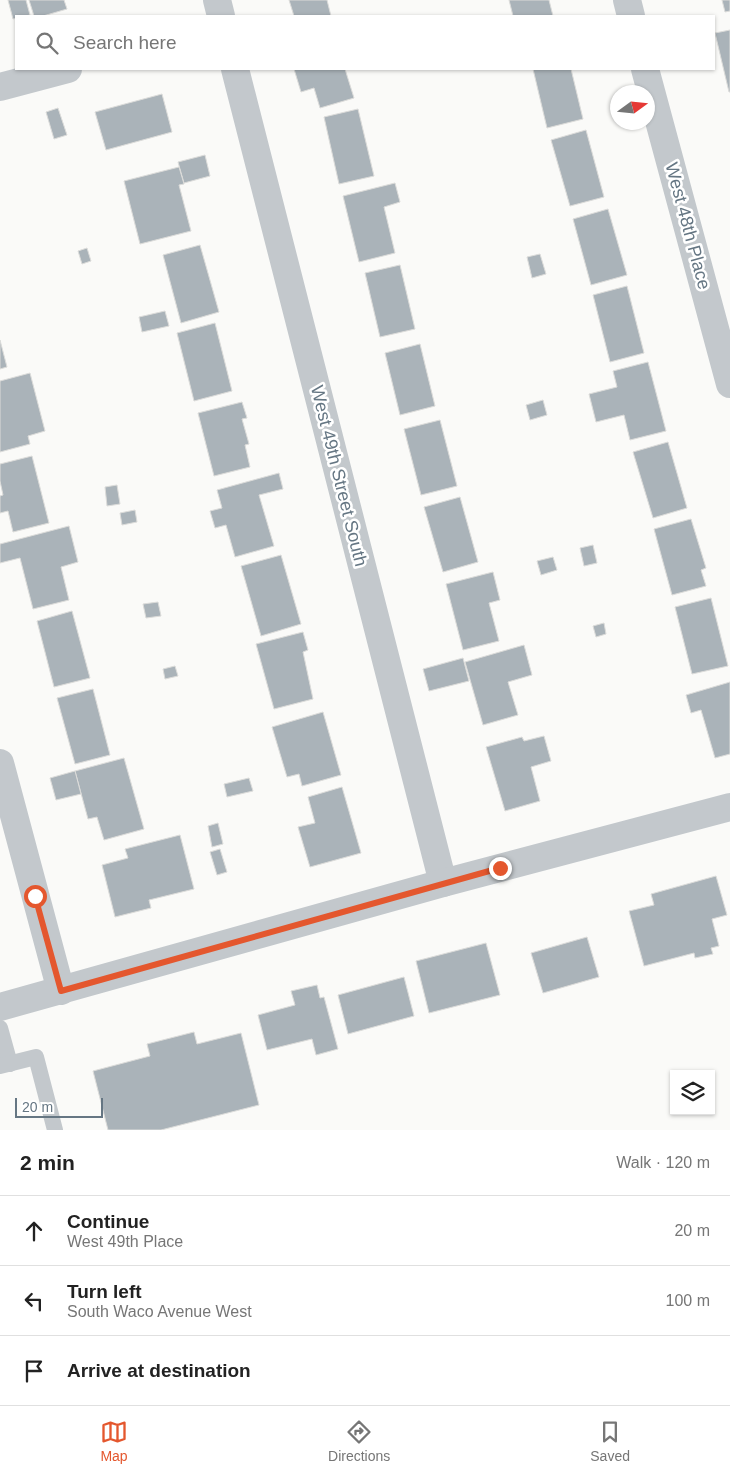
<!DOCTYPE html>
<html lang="en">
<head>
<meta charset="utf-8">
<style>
	:root { --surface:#fff; --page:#f2f2f2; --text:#222; --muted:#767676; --line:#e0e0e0; --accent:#e4572e }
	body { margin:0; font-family:Helvetica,sans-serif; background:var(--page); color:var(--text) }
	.controls { position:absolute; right:15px; bottom:15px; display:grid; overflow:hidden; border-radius:0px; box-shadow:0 1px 4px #0004 }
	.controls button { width:45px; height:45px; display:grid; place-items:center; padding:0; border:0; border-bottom:1px solid var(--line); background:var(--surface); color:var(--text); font:25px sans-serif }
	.compass { position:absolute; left:610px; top:85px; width:45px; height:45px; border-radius:50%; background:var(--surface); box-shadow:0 1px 4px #0004; rotate:75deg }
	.scale { position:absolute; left:15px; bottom:12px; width:88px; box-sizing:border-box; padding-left:5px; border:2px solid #657683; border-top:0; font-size:14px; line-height:18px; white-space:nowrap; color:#657683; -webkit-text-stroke:4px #fff; paint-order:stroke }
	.stop { position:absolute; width:15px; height:15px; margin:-11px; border:4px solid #e4572e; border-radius:50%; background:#fff }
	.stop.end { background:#e4572e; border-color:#fff; box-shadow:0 1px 5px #0008 }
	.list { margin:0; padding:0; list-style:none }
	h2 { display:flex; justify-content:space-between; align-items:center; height:65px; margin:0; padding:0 20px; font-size:21px }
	h2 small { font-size:16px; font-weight:400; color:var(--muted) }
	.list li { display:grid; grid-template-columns:32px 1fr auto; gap:15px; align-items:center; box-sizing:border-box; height:70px; padding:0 20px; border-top:1px solid var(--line) }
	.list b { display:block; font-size:19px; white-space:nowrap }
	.list p { margin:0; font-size:16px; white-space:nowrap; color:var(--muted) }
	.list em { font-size:16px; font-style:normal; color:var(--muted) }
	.icon { flex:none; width:28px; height:28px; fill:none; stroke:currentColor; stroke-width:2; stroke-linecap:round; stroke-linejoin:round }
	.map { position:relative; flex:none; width:730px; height:1130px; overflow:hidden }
	.search { position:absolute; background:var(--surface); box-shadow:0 1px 4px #0004; left:15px; right:15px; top:15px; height:55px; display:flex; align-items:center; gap:12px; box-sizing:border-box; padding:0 18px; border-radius:0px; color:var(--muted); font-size:19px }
	.sheet { height:275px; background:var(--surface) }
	nav { display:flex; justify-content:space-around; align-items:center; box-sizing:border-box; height:70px; border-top:1px solid var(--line); background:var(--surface); font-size:14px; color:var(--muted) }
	nav a { display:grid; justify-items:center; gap:2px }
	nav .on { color:var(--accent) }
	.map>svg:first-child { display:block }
	.building { fill:#aab3b9; stroke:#dcdcda }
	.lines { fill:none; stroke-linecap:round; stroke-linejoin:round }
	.lane { stroke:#c3c8cc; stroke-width:16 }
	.street { stroke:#c3c8cc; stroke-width:28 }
	.route { stroke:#e4572e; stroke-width:6 }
	.labels { text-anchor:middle; stroke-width:5; stroke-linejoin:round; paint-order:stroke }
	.street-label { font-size:18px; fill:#657683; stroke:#fff }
</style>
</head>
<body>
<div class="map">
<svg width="730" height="1130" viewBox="0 0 730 1130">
	<rect width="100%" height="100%" fill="#fafaf8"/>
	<!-- building -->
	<g class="building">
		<path d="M 8,0 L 26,0 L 30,15 L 13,19 Z"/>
		<path d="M 29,0 L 64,0 L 67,9 L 43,16 L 34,16 Z"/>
		<path d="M 289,0 L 327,0 L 331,16 L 294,16 Z"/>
		<path d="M 509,0 L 549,0 L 553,16 L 513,16 Z"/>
		<path d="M 722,0 L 730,0 L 730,11 L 725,12 Z"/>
		<path d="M 730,30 L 730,92 L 729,92 L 715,33 Z"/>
		<path d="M 294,69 L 345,69 L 354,98 L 320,108 L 314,88 L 301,92 Z"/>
		<path d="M 533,69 L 571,69 L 583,119 L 547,128 Z"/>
		<path d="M 162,94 L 172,132 L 106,150 L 95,112 Z"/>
		<path d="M 58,108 L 67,135 L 54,139 L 46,112 Z"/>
		<path d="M 358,109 L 374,176 L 339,184 L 324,117 Z"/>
		<path d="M 586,130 L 604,197 L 570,206 L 551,140 Z"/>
		<path d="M 205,155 L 210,176 L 184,183 L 178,162 Z"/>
		<path d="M 179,167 L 184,184 L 179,185 L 191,231 L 140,244 L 124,181 Z"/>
		<path d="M 395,183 L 400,202 L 384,207 L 395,253 L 359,262 L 343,196 Z"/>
		<path d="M 608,209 L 627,275 L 591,285 L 573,219 Z"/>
		<path d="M 200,245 L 219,312 L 181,323 L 163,255 Z"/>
		<path d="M 87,248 L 91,261 L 82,264 L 78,251 Z"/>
		<path d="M 540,254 L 546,274 L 532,278 L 527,257 Z"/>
		<path d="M 400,265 L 415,329 L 380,337 L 365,273 Z"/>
		<path d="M 627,286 L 644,353 L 610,362 L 593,295 Z"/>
		<path d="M 165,311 L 169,326 L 142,332 L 139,317 Z"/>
		<path d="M 215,323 L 232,391 L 194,401 L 177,333 Z"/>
		<path d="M 0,340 L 7,367 L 0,369 Z"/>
		<path d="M 420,344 L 435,406 L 400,415 L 385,353 Z"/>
		<path d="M 648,362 L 666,431 L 630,440 L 624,415 L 596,422 L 589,394 L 617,387 L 613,371 Z"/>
		<path d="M 30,373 L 45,431 L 28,436 L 30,444 L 0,452 L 0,381 Z"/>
		<path d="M 543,400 L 547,415 L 530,420 L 526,405 Z"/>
		<path d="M 242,402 L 247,418 L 242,419 L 249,444 L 245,445 L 250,467 L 214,476 L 198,413 Z"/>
		<path d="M 440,420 L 457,486 L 421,495 L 404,429 Z"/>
		<path d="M 668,442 L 687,508 L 653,518 L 633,452 Z"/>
		<path d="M 32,456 L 49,523 L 13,532 L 8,511 L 0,513 L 0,496 L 3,495 L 0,481 L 0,464 Z"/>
		<path d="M 279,473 L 283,489 L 259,495 L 274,546 L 235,557 L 226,525 L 215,528 L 210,511 L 222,508 L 217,490 Z"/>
		<path d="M 117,485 L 120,504 L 107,506 L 105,487 Z"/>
		<path d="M 460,497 L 478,562 L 443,572 L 424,507 Z"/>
		<path d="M 135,510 L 137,522 L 122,525 L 120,513 Z"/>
		<path d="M 691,519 L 706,568 L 701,570 L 706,586 L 672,595 L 654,529 Z"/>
		<path d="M 69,526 L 78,562 L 61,567 L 69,600 L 33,609 L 20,558 L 0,563 L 0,544 Z"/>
		<path d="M 593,545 L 597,563 L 584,566 L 580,548 Z"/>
		<path d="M 281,555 L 301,624 L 261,636 L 241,566 Z"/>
		<path d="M 553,557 L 557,570 L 541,575 L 537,561 Z"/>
		<path d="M 493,572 L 500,600 L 489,603 L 499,641 L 463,650 L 446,584 Z"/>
		<path d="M 711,598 L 728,666 L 692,674 L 675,607 Z"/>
		<path d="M 158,602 L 161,616 L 146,618 L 143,604 Z"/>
		<path d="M 72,611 L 90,678 L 54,687 L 37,621 Z"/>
		<path d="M 604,623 L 606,634 L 596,637 L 593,626 Z"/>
		<path d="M 303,632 L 308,650 L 303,652 L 313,699 L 274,709 L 256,644 Z"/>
		<path d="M 524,645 L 532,675 L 508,682 L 518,715 L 483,725 L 465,662 Z"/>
		<path d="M 463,658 L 469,681 L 429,691 L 423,669 Z"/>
		<path d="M 175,666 L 178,676 L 165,679 L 163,669 Z"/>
		<path d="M 730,682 L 730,754 L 715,758 L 701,710 L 691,713 L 686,695 Z"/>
		<path d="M 93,689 L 110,755 L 75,764 L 57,698 Z"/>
		<path d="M 323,712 L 341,775 L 302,786 L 299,774 L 287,777 L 272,727 Z"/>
		<path d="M 544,736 L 551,761 L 531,767 L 540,801 L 505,811 L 486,747 L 522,737 L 524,741 Z"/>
		<path d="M 124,758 L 144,829 L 104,840 L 97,817 L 88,819 L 75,771 Z"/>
		<path d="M 75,771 L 81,794 L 56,800 L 50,778 Z"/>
		<path d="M 249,778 L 253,791 L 227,797 L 224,784 Z"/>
		<path d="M 342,787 L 361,853 L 310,867 L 298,827 L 315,823 L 308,797 Z"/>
		<path d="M 218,823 L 223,844 L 212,847 L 208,826 Z"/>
		<path d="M 180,835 L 194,889 L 149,900 L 151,908 L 115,917 L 102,865 L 128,858 L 125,849 Z"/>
		<path d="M 220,849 L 227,872 L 217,875 L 210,852 Z"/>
		<path d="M 716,876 L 727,915 L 712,919 L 719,946 L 711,948 L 713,954 L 695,958 L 694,953 L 644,966 L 629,911 L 654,905 L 651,894 Z"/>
		<path d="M 587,937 L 599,977 L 543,993 L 531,953 Z"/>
		<path d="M 486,943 L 500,995 L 429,1013 L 416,961 Z"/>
		<path d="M 404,977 L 414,1016 L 348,1034 L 338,995 Z"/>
		<path d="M 317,985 L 320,998 L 324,997 L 338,1049 L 316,1055 L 312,1039 L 267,1050 L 258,1015 L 295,1005 L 291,991 Z"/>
		<path d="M 194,1032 L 197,1044 L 241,1033 L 259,1105 L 161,1130 L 108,1130 L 93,1071 L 150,1056 L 147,1044 Z"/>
	</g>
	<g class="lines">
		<!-- lane -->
		<g class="lane">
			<path d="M 0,1028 L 10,1064"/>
			<path d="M 0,1066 L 36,1057 L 55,1130"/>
		</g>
		<!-- street -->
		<g class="street">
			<path d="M 217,0 L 221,16"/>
			<path d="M 627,0 L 631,16"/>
			<path d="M 235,69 L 443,883"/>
			<path d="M 645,69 L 730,384"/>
			<path d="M 0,87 L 68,69"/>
			<path d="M 0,763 L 61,991"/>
			<path d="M 0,1007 L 443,883 L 730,807"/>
		</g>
	</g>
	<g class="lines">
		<!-- route -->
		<path class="route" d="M 35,896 L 61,991 L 500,868"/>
	</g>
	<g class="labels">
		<!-- street labels -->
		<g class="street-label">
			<text transform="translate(688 226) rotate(75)" y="6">West 48th Place</text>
			<text transform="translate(339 476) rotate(76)" y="6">West 49th Street South</text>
		</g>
	</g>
</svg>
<div class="controls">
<button><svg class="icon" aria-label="layers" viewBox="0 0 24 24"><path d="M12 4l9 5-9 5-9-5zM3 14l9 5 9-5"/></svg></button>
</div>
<svg class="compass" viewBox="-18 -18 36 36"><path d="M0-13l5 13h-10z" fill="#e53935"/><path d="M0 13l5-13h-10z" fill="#767676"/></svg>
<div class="scale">20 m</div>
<div class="stop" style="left:35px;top:896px"></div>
<div class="stop end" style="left:500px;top:868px"></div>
<div class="search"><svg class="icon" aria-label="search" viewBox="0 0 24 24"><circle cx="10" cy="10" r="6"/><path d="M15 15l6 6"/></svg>Search here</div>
</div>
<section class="sheet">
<h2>2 min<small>Walk · 120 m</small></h2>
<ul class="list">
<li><svg class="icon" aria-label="ahead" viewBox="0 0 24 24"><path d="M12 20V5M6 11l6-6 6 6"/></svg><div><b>Continue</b><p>West 49th Place</p></div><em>20 m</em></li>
<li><svg class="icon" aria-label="left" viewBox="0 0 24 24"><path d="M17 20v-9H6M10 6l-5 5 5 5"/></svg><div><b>Turn left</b><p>South Waco Avenue West</p></div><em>100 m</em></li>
<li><svg class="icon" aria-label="arrive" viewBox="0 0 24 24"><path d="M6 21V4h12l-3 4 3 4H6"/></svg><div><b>Arrive at destination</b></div></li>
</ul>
</section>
<nav>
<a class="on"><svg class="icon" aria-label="map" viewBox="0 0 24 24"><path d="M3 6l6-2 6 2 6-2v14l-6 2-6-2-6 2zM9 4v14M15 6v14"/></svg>Map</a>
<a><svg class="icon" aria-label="directions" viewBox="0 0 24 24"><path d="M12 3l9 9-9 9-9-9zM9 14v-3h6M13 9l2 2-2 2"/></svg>Directions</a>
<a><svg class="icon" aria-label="saved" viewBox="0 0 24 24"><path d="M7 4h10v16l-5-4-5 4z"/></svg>Saved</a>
</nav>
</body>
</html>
